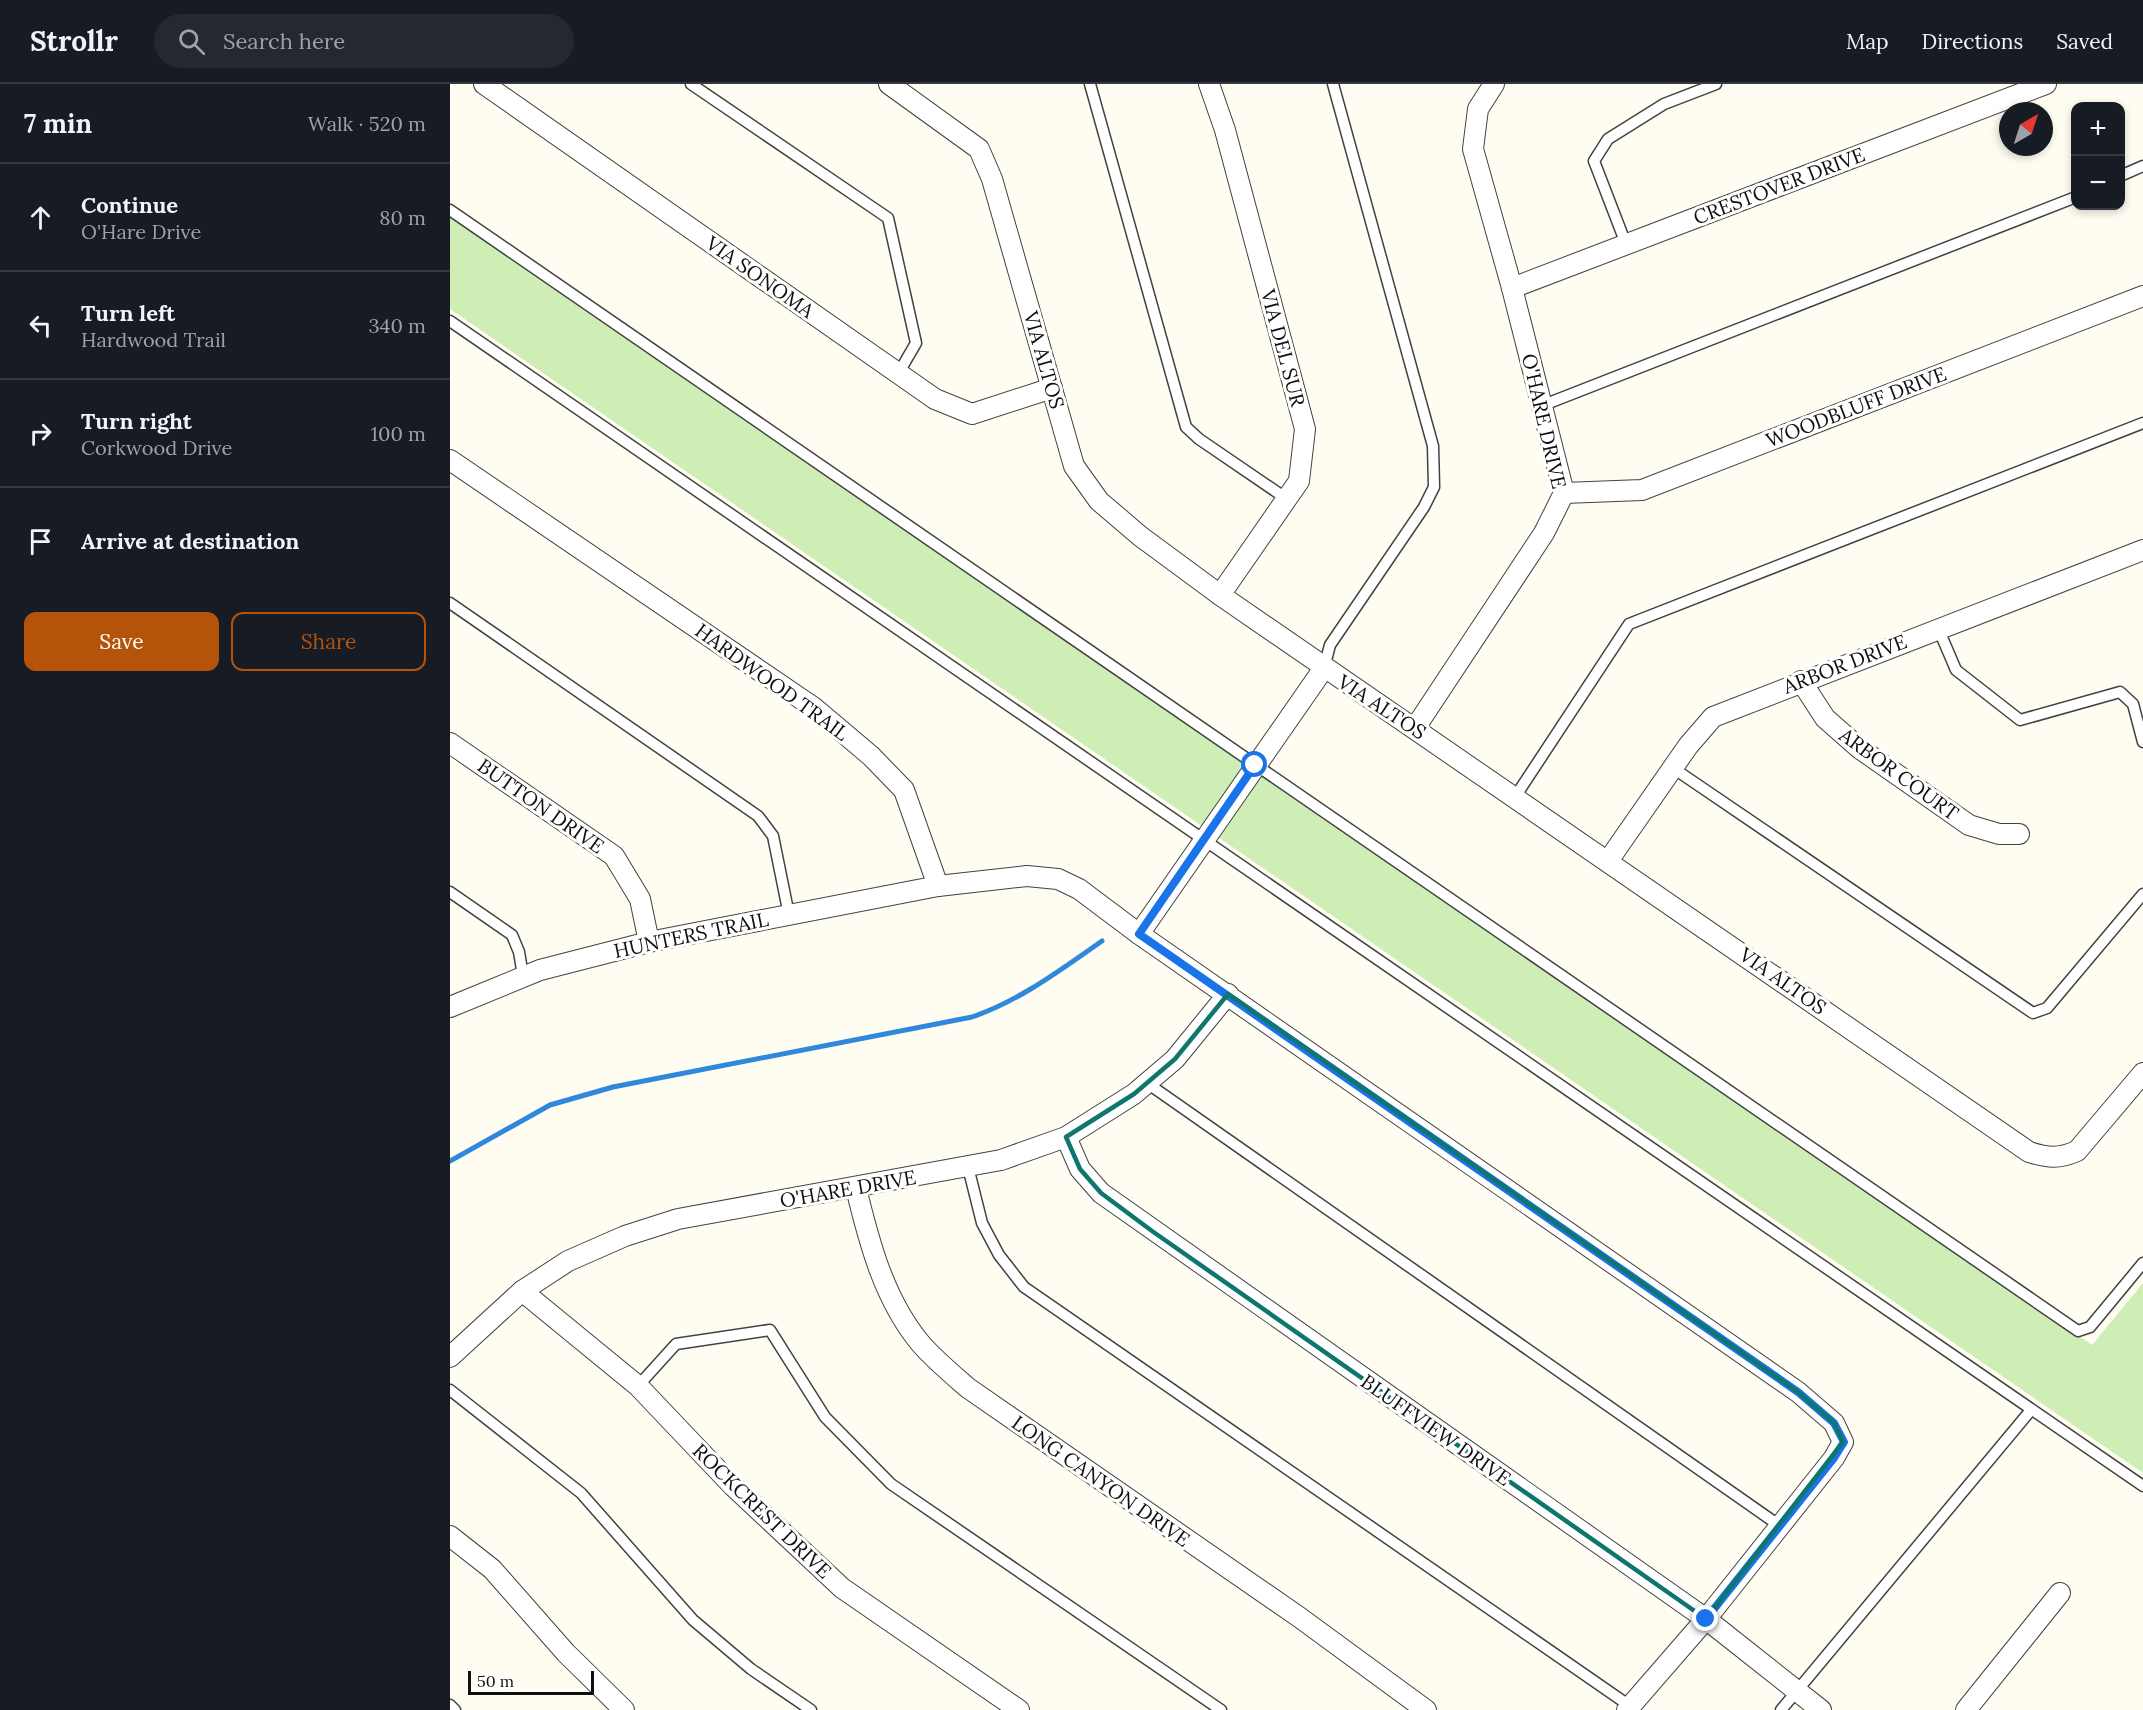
<!DOCTYPE html>
<html lang="en">
<head>
<meta charset="utf-8">
<style>
	:root { --surface:#171b24; --page:#242831; --text:#f1f3f6; --muted:#9ea1a6; --line:#363941; --accent:#b45309 }
	body { margin:0; font-family:Lora,serif; background:var(--page); color:var(--text) }
	.controls { position:absolute; right:18px; top:18px; display:grid; overflow:hidden; border-radius:12px; box-shadow:0 3px 9px #0003 }
	.controls button { width:54px; height:54px; display:grid; place-items:center; padding:0; border:0; border-bottom:2px solid var(--line); background:var(--surface); color:var(--text); font:30px sans-serif }
	.compass { position:absolute; left:1549px; top:18px; width:54px; height:54px; border-radius:50%; background:var(--surface); box-shadow:0 3px 9px #0003; rotate:39deg }
	.scale { position:absolute; left:18px; bottom:15px; width:126px; box-sizing:border-box; padding-left:6px; border:3px solid #0f0f0f; border-top:0; font-size:16px; line-height:21px; white-space:nowrap; color:#0f0f0f; -webkit-text-stroke:4px #fff; paint-order:stroke }
	.stop { position:absolute; width:18px; height:18px; margin:-14px; border:4px solid #1a73e8; border-radius:50%; background:#fff }
	.stop.end { background:#1a73e8; border-color:#fff; box-shadow:0 2px 6px #0008 }
	.list { margin:0; padding:0; list-style:none }
	h2 { display:flex; justify-content:space-between; align-items:center; height:78px; margin:0; padding:0 24px; font-size:26px }
	h2 small { font-size:20px; font-weight:400; color:var(--muted) }
	.list li { display:grid; grid-template-columns:39px 1fr auto; gap:18px; align-items:center; box-sizing:border-box; height:108px; padding:0 24px; border-top:2px solid var(--line) }
	.list b { display:block; font-size:22px; white-space:nowrap }
	.list p { margin:0; font-size:20px; white-space:nowrap; color:var(--muted) }
	.list em { font-size:20px; font-style:normal; color:var(--muted) }
	.actions { display:flex; gap:12px; padding:18px 24px }
	.actions a { flex:1; padding:14px 0; border:2px solid var(--accent); border-radius:12px; text-align:center; font-size:21px; color:var(--accent) }
	.actions .main { background:var(--accent); color:#fff }
	.icon { flex:none; width:33px; height:33px; fill:none; stroke:currentColor; stroke-width:2; stroke-linecap:round; stroke-linejoin:round }
	.map { position:relative; flex:none; width:1693px; height:1626px; overflow:hidden }
	header { display:flex; align-items:center; gap:36px; box-sizing:border-box; height:84px; padding:0 30px; background:var(--surface); border-bottom:2px solid var(--line) }
	header strong { font-size:28px }
	nav { display:flex; gap:33px; margin-inline-start:auto; font-size:21px }
	.search { width:420px; height:54px; background:var(--page); display:flex; align-items:center; gap:15px; box-sizing:border-box; padding:0 21px; border-radius:33px; color:var(--muted); font-size:22px }
	main { display:flex }
	aside { flex:1; background:var(--surface) }
	.map>svg:first-child { display:block }
	.green { fill:#ceeeb6 }
	.lines { fill:none; stroke-linecap:round; stroke-linejoin:round }
	.stream { stroke:#2f88db; stroke-width:5 }
	.lane-casing { stroke:#424242; stroke-width:13 }
	.street-casing { stroke:#424242; stroke-width:22 }
	.lane { stroke:#fff; stroke-width:10 }
	.street { stroke:#fff; stroke-width:20 }
	.route { stroke:#1a73e8; stroke-width:8 }
	.marked { fill:none; stroke:#0f766e; stroke-width:4.5; stroke-linejoin:round }
	.labels { text-anchor:middle; stroke-width:6; stroke-linejoin:round; paint-order:stroke }
	.street-label { font-size:20px; fill:#0f0f0f; stroke:#fff }
</style>
</head>
<body>
<header>
<strong>Strollr</strong>
<div class="search"><svg class="icon" aria-label="search" viewBox="0 0 24 24"><circle cx="10" cy="10" r="6"/><path d="M15 15l6 6"/></svg>Search here</div>
<nav><a>Map</a><a>Directions</a><a>Saved</a></nav>
</header>
<main>
<aside>
<h2>7 min<small>Walk · 520 m</small></h2>
<ul class="list">
<li><svg class="icon" aria-label="ahead" viewBox="0 0 24 24"><path d="M12 20V5M6 11l6-6 6 6"/></svg><div><b>Continue</b><p>O'Hare Drive</p></div><em>80 m</em></li>
<li><svg class="icon" aria-label="left" viewBox="0 0 24 24"><path d="M17 20v-9H6M10 6l-5 5 5 5"/></svg><div><b>Turn left</b><p>Hardwood Trail</p></div><em>340 m</em></li>
<li><svg class="icon" aria-label="right" viewBox="0 0 24 24"><path d="M7 20v-9h11M14 6l5 5-5 5"/></svg><div><b>Turn right</b><p>Corkwood Drive</p></div><em>100 m</em></li>
<li><svg class="icon" aria-label="arrive" viewBox="0 0 24 24"><path d="M6 21V4h12l-3 4 3 4H6"/></svg><div><b>Arrive at destination</b></div></li>
</ul>
<div class="actions"><a class="main">Save</a><a>Share</a></div>
</aside>
<div class="map">
<svg width="1693" height="1626" viewBox="0 0 1693 1626">
	<rect width="100%" height="100%" fill="#fffdf1"/>
	<!-- green -->
	<path class="green" d="M 0,131 L 1642,1261 L 1693,1199 L 1693,1389 L 0,225 Z"/>
	<g class="lines">
		<!-- stream -->
		<path class="stream" d="M 0,1077 L 100,1021 L 163,1003 L 522,933 C 571,916 610,886 652,857"/>
		<defs>
			<g id="lane">
				<path d="M 241,0 L 438,134 L 466,259 L 448,290"/>
				<path d="M 640,0 L 736,343 L 749,355 L 837,415"/>
				<path d="M 1670,92 L 1693,82"/>
				<path d="M 0,126 L 1628,1247 L 1640,1243 L 1693,1179"/>
				<path d="M 1176,160 L 1144,77 L 1158,55 L 1214,20 L 1266,0"/>
				<path d="M 0,237 L 1693,1402"/>
				<path d="M 1091,322 L 1626,113"/>
				<path d="M 0,519 L 308,732 L 323,752 L 339,831"/>
				<path d="M 1488,544 L 1506,586 L 1570,636 L 1670,608 L 1683,620 L 1693,658"/>
				<path d="M 874,584 L 880,561 L 974,423 L 984,403 L 983,362 L 883,0"/>
				<path d="M 1223,684 L 1583,929 L 1597,924 L 1693,810"/>
				<path d="M 1065,713 L 1179,540 L 1693,339"/>
				<path d="M 0,808 L 62,851 L 69,868 L 73,892"/>
				<path d="M 697,999 L 1330,1442"/>
				<path d="M 518,1083 L 532,1139 L 549,1171 L 574,1203 L 1180,1622"/>
				<path d="M 188,1302 L 226,1260 L 320,1246 L 375,1333 L 441,1400 L 771,1626"/>
				<path d="M 0,1306 L 131,1409 L 243,1536 L 301,1585 L 361,1626"/>
				<path d="M 0,1621 L 5,1626"/>
				<path d="M 1331,1626 L 1581,1326"/>
			</g>
			<g id="street">
				<path d="M 34,0 L 485,315 L 522,330 L 602,304"/>
				<path d="M 439,0 L 529,65 L 542,95 L 624,382 L 649,417 L 690,452 L 770,511 L 1579,1068 C 1598,1074 1609,1075 1627,1067 L 1693,989"/>
				<path d="M 759,0 L 775,46 L 855,345 L 849,397 L 770,511"/>
				<path d="M 1062,204 L 1596,0"/>
				<path d="M 0,376 L 363,623 L 421,672 L 454,706 L 488,802"/>
				<path d="M 1114,409 L 1192,406 L 1693,212"/>
				<path d="M 1351,597 L 1375,634 L 1409,664 L 1519,741 L 1549,750 L 1569,750"/>
				<path d="M 965,644 L 1094,449 L 1114,409 L 1062,204 L 1023,65 L 1028,25 L 1044,0"/>
				<path d="M 0,659 L 164,772 L 190,815 L 199,858"/>
				<path d="M 1158,777 L 1238,662 L 1263,633 L 1693,466"/>
				<path d="M 689,850 L 874,584"/>
				<path d="M 0,923 L 90,886 L 199,858 L 488,802 L 577,792 L 608,795 L 629,805 L 689,850 L 1348,1308 L 1384,1339 L 1393,1358 L 1384,1374 L 1256,1535 L 1177,1626"/>
				<path d="M 616,1053 L 630,1085 L 651,1109 L 1256,1535 L 1371,1626"/>
				<path d="M 406,1104 C 419,1158 434,1216 471,1260 C 485,1276 502,1290 518,1304 L 849,1533 L 976,1626"/>
				<path d="M 72,1207 L 188,1302 L 283,1402 L 392,1504 L 569,1626"/>
				<path d="M 0,1273 L 72,1207 L 118,1177 L 175,1152 L 228,1135 L 551,1076 L 616,1053 L 684,1010 L 725,975 L 778,910"/>
				<path d="M 0,1452 L 42,1485 L 116,1569 L 174,1626"/>
				<path d="M 1516,1626 L 1610,1509"/>
			</g>
		</defs>
		<!-- lane casing -->
		<use href="#lane" class="lane-casing"/>
		<!-- street casing -->
		<use href="#street" class="street-casing"/>
		<!-- lane -->
		<use href="#lane" class="lane"/>
		<!-- street -->
		<use href="#street" class="street"/>
	</g>
	<g class="lines">
		<!-- route -->
		<path class="route" d="M 805,681 L 689,850 L 1348,1308 L 1384,1339 L 1394,1358 L 1384,1374 L 1256,1535"/>
	</g>
	<!-- marked area -->
	<path class="marked" d="M 778,910 L 1348,1308 L 1384,1339 L 1393,1358 L 1256,1535 L 702,1147 L 651,1109 L 630,1085 L 616,1053 L 684,1010 L 725,975 Z"/>
	<g class="labels">
		<!-- street labels -->
		<g class="street-label">
			<text transform="translate(1329 102) rotate(-21)" y="7">CRESTOVER DRIVE</text>
			<text transform="translate(310 193) rotate(35)" y="7">VIA SONOMA</text>
			<text transform="translate(833 264) rotate(75)" y="7">VIA DEL SUR</text>
			<text transform="translate(594 276) rotate(74)" y="7">VIA ALTOS</text>
			<text transform="translate(1406 323) rotate(-21)" y="7">WOODBLUFF DRIVE</text>
			<text transform="translate(1094 337) rotate(77)" y="7">O'HARE DRIVE</text>
			<text transform="translate(1395 580) rotate(-21)" y="7">ARBOR DRIVE</text>
			<text transform="translate(322 598) rotate(36)" y="7">HARDWOOD TRAIL</text>
			<text transform="translate(932 623) rotate(33)" y="7">VIA ALTOS</text>
			<text transform="translate(1449 690) rotate(36)" y="7">ARBOR COURT</text>
			<text transform="translate(91 722) rotate(35)" y="7">BUTTON DRIVE</text>
			<text transform="translate(241 851) rotate(-12)" y="7">HUNTERS TRAIL</text>
			<text transform="translate(1333 897) rotate(35)" y="7">VIA ALTOS</text>
			<text transform="translate(398 1105) rotate(-10)" y="7">O'HARE DRIVE</text>
			<text transform="translate(986 1346) rotate(35)" y="7">BLUFFVIEW DRIVE</text>
			<text transform="translate(651 1397) rotate(35)" y="7">LONG CANYON DRIVE</text>
			<text transform="translate(312 1427) rotate(44)" y="7">ROCKCREST DRIVE</text>
		</g>
	</g>
</svg>
<div class="controls">
<button>+</button>
<button>−</button>
</div>
<svg class="compass" viewBox="-18 -18 36 36"><path d="M0-13l5 13h-10z" fill="#e53935"/><path d="M0 13l5-13h-10z" fill="#9ea1a6"/></svg>
<div class="scale">50 m</div>
<div class="stop" style="left:805px;top:681px"></div>
<div class="stop end" style="left:1256px;top:1535px"></div>
</div>
</main>
</body>
</html>
